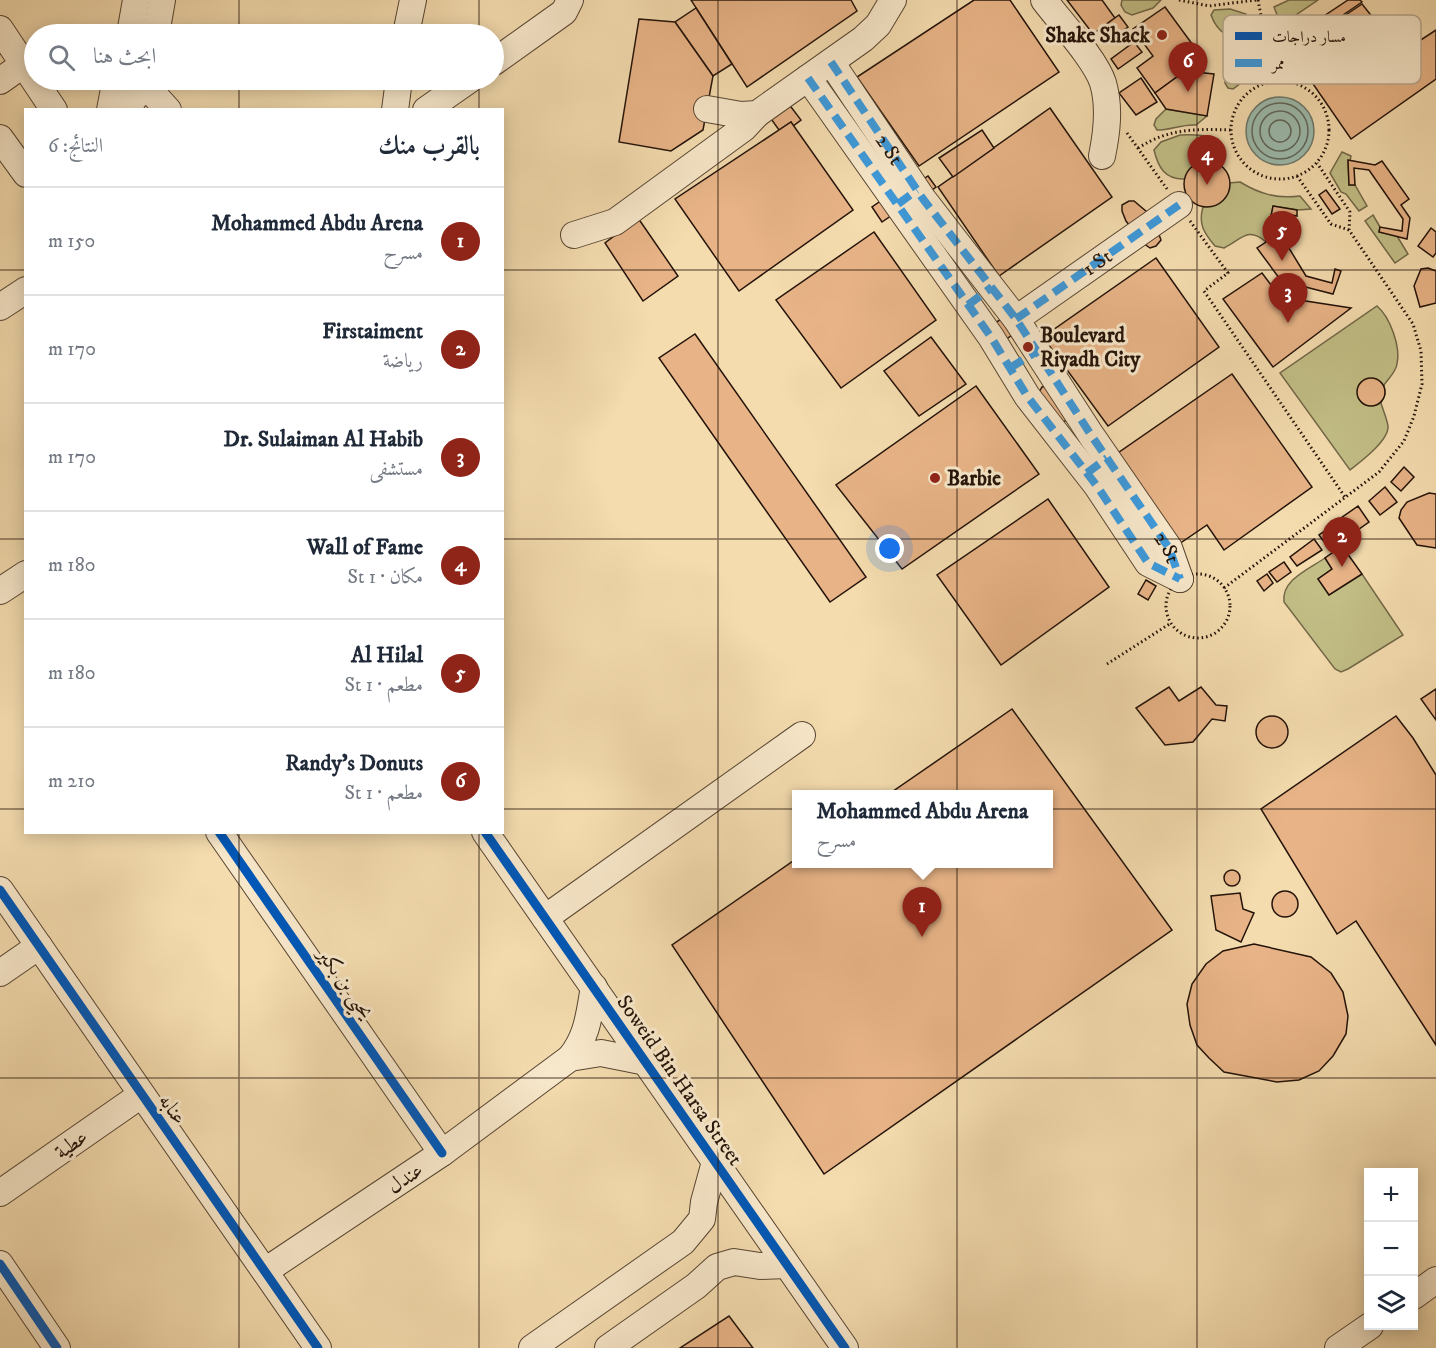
<!DOCTYPE html>
<html lang="ar">
<head>
<meta charset="utf-8">
<style>
	:root { --surface:#fff; --page:#f2f2f3; --text:#1f2937; --muted:#747a83; --line:#e0e1e3; --accent:#8f2418 }
	body { margin:0; font-family:"IM FELL DW Pica",Amiri,serif; background:var(--page); color:var(--text); direction:rtl }
	.controls { position:absolute; right:18px; bottom:18px; display:grid; overflow:hidden; border-radius:0px; box-shadow:0 3px 15px #0003 }
	.controls button { width:54px; height:54px; display:grid; place-items:center; padding:0; border:0; border-bottom:2px solid var(--line); background:var(--surface); color:var(--text); font:30px sans-serif }
	.you { position:absolute; left:890px; top:549px; width:21px; height:21px; margin:-15px; border:4px solid #fff; border-radius:50%; background:#1a73e8; box-shadow:0 0 0 9px #1a73e833 }
	.badge { display:grid; place-items:center; width:39px; height:39px; border-radius:50%; background:var(--accent); color:#fff; font-size:20px; font-weight:700 }
	.pin { position:absolute; translate:-50% -50px; filter:drop-shadow(0 2px 3px #0008) }
	.pin::after { content:''; position:absolute; top:32px; width:21px; height:18px; background:inherit; clip-path:polygon(0 0,100% 0,50% 100%) }
	.popup { position:absolute; left:792px; top:790px; width:261px; height:78px; box-sizing:border-box; display:grid; place-content:center; border-radius:0px; background:var(--surface); filter:drop-shadow(0 2px 4px #0005); font-size:20px; white-space:nowrap; color:var(--muted) }
	.popup b { font-size:22px; color:var(--text) }
	.popup::after { content:''; position:absolute; left:50%; top:100%; margin-left:-12px; border:12px solid transparent; border-top-color:var(--surface) }
	.list { margin:0; padding:0; list-style:none }
	h2 { display:flex; justify-content:space-between; align-items:center; height:78px; margin:0; padding:0 24px; font-size:26px }
	h2 small { font-size:20px; font-weight:400; color:var(--muted) }
	.list li { display:grid; grid-template-columns:39px 1fr auto; gap:18px; align-items:center; box-sizing:border-box; height:108px; padding:0 24px; border-top:2px solid var(--line) }
	.list b { display:block; font-size:22px; white-space:nowrap }
	.list p { margin:0; font-size:20px; white-space:nowrap; color:var(--muted) }
	.list em { font-size:20px; font-style:normal; color:var(--muted) }
	.icon { flex:none; width:33px; height:33px; fill:none; stroke:currentColor; stroke-width:2; stroke-linecap:round; stroke-linejoin:round }
	.map { position:relative; flex:none; width:1436px; height:1348px; overflow:hidden; direction:ltr }
	.search { position:absolute; background:var(--surface); box-shadow:0 3px 15px #0003; left:24px; top:24px; width:480px; height:66px; display:flex; align-items:center; gap:15px; box-sizing:border-box; padding:0 21px; border-radius:33px; color:var(--muted); font-size:22px }
	.panel { position:absolute; background:var(--surface); box-shadow:0 3px 15px #0003; left:24px; top:108px; width:480px; height:726px; border-radius:0px; direction:rtl }
	.map>svg:first-child { display:block }
	.green { fill:#c2be86; stroke:#726848; stroke-width:1.5 }
	.water { fill:#9cbbad; stroke:#6c786b; stroke-width:1.5 }
	.lines { fill:none; stroke-linecap:round; stroke-linejoin:round }
	.shore { stroke:#60675b; stroke-width:1.5 }
	.building { fill:#e8b487; stroke:#231309; stroke-width:1.5 }
	.minor-casing { stroke:#574532; stroke-width:28 }
	.path { stroke:#231309; stroke-width:3; stroke-dasharray:1.5 3; stroke-linecap:butt }
	.minor { stroke:#f8e8cb; stroke-width:26 }
	.quiet { stroke:#3c9add; stroke-width:8; stroke-dasharray:15 8; stroke-linecap:butt }
	.cycleway-casing { stroke:#f8e8cb; stroke-width:13 }
	.cycleway { stroke:#0057b8; stroke-width:9 }
	.grid { fill:none; stroke:#231309; stroke-width:1.5; stroke-opacity:0.55 }
	.poi-dot { fill:#8f2418; stroke:#f8e8cb; stroke-width:2 }
	.labels { text-anchor:middle; stroke-width:6; stroke-linejoin:round; paint-order:stroke }
	.poi-label { font-size:21px; font-weight:bold; fill:#231309; stroke:#f8e8cb; text-anchor:start }
	.street-label { font-size:21px; fill:#231309; stroke:#f8e8cb }
	.key { fill:#f8e8cb; stroke:#b8a891; stroke-width:1.5 }
	.key-label { font-size:16px; fill:#231309 }
</style>
</head>
<body>
<div class="map">
<svg width="1436" height="1348" viewBox="0 0 1436 1348">
	<rect width="100%" height="100%" fill="#f4dcaf"/>
	<filter id="stains"><feTurbulence type="fractalNoise" baseFrequency=".00333" numOctaves="4"/><feColorMatrix values="0 0 0 0 .2 0 0 0 0 .09 0 0 0 0 .02 0 0 0 .5 -.17"/></filter>
	<radialGradient id="worn" r=".72"><stop offset=".6" stop-color="#630" stop-opacity="0"/><stop offset="1" stop-color="#630" stop-opacity=".3"/></radialGradient>
	<!-- green -->
	<g class="green">
		<path d="M 1122,0 L 1161,0 L 1153,8 L 1132,15 L 1125,12 L 1121,5 Z"/>
		<path d="M 1289,0 L 1318,0 L 1281,25 L 1274,7 Z"/>
		<path d="M 1230,9 L 1246,14 L 1249,41 C 1230,39 1218,34 1211,15 L 1214,10 Z"/>
		<path d="M 1316,17 L 1320,19 L 1315,22 L 1321,30 L 1292,49 L 1288,37 Z"/>
		<path d="M 1252,54 C 1257,74 1247,78 1233,89 L 1228,88 L 1225,83 L 1227,61 Z"/>
		<path d="M 1166,109 L 1207,116 L 1196,125 C 1182,124 1171,130 1157,130 L 1154,125 L 1156,119 Z"/>
		<path d="M 1180,135 C 1201,134 1228,134 1215,163 C 1200,160 1191,165 1185,179 C 1165,180 1158,167 1154,150 L 1161,142 Z"/>
		<path d="M 1342,152 L 1351,156 L 1350,161 L 1348,161 L 1349,185 L 1355,185 L 1367,206 L 1359,211 L 1346,194 L 1341,192 L 1330,173 Z"/>
		<path d="M 1240,182 C 1260,194 1277,199 1300,196 L 1311,209 L 1297,210 L 1273,206 L 1266,242 C 1248,226 1242,239 1224,248 L 1215,246 C 1204,233 1198,224 1203,207 C 1218,206 1228,199 1229,183 Z"/>
		<path d="M 1373,215 L 1380,227 L 1379,232 L 1397,236 L 1408,254 L 1395,263 L 1365,221 Z"/>
		<path d="M 1377,306 C 1390,317 1401,347 1397,364 C 1396,372 1388,379 1384,385 L 1385,394 L 1381,403 C 1383,410 1387,419 1388,426 C 1389,441 1360,462 1350,470 L 1280,373 Z"/>
		<path d="M 1325,558 L 1332,569 L 1318,579 L 1329,595 L 1362,574 L 1403,635 L 1348,669 L 1341,672 L 1335,669 L 1284,602 C 1281,580 1309,569 1325,558 Z"/>
	</g>
	<!-- water -->
	<circle class="water" cx="1280" cy="131" r="34"/>
	<g class="lines">
		<!-- shore -->
		<g class="shore">
			<circle cx="1280" cy="131" r="28"/>
			<circle cx="1280" cy="131" r="20"/>
			<circle cx="1280" cy="131" r="11"/>
		</g>
	</g>
	<!-- building -->
	<g class="building">
		<path d="M 691,0 L 851,0 L 857,11 L 747,87 Z"/>
		<path d="M 974,0 L 1010,0 L 1059,72 L 919,166 L 857,77 Z"/>
		<path d="M 1067,0 L 1102,0 L 1115,18 L 1093,34 Z"/>
		<path d="M 1348,0 L 1360,0 L 1362,2 L 1321,30 L 1315,22 Z"/>
		<path d="M 1362,4 L 1401,53 L 1436,30 L 1436,79 L 1351,139 L 1291,52 Z"/>
		<path d="M 1165,7 L 1198,52 L 1196,72 L 1185,71 L 1155,93 L 1137,68 L 1153,56 L 1133,29 Z"/>
		<path d="M 696,8 L 732,64 L 713,76 L 675,22 Z"/>
		<path d="M 1119,15 L 1128,27 L 1117,35 L 1108,23 Z"/>
		<path d="M 639,19 L 675,22 L 713,76 L 703,130 L 671,151 L 619,142 Z"/>
		<path d="M 1134,42 L 1142,52 L 1118,69 L 1111,59 Z"/>
		<path d="M 1185,71 L 1214,74 L 1207,116 L 1166,109 L 1155,93 Z"/>
		<path d="M 1141,78 L 1157,102 L 1136,115 L 1119,93 Z"/>
		<path d="M 788,103 L 801,120 L 793,126 L 791,122 L 779,130 L 769,116 Z"/>
		<path d="M 1050,108 L 1112,197 L 999,276 L 938,187 Z"/>
		<path d="M 791,122 L 853,210 L 739,291 L 675,199 Z"/>
		<path d="M 982,130 L 994,148 L 953,177 L 939,158 Z"/>
		<path d="M 1348,160 L 1375,165 L 1382,161 L 1409,199 L 1401,205 L 1410,218 L 1407,239 L 1379,232 L 1380,227 L 1402,231 L 1403,219 L 1369,170 L 1354,168 L 1355,185 L 1349,185 Z"/>
		<circle cx="1207" cy="184" r="23"/>
		<path d="M 928,176 L 936,187 L 924,196 L 916,184 Z"/>
		<path d="M 1326,190 L 1340,209 L 1332,214 L 1319,195 Z"/>
		<path d="M 885,198 L 895,213 L 882,222 L 872,207 Z"/>
		<path d="M 1129,201 L 1134,201 L 1147,212 L 1157,229 L 1161,240 L 1156,246 L 1150,248 L 1143,243 L 1126,221 L 1122,211 L 1122,205 Z"/>
		<path d="M 1273,206 L 1297,210 L 1297,216 L 1285,214 L 1281,235 L 1306,276 L 1332,283 L 1335,269 L 1341,271 L 1333,294 L 1290,283 L 1285,286 L 1257,248 L 1266,242 Z"/>
		<path d="M 638,218 L 678,276 L 643,301 L 605,243 Z"/>
		<path d="M 1431,228 L 1436,232 L 1436,253 L 1433,257 L 1418,246 Z"/>
		<path d="M 874,232 L 936,320 L 841,388 L 776,300 Z"/>
		<path d="M 1156,258 L 1219,347 L 1108,426 L 1043,337 Z"/>
		<path d="M 1428,268 L 1436,271 L 1436,303 L 1420,307 L 1414,286 L 1421,269 Z"/>
		<path d="M 1262,273 L 1280,297 L 1351,308 L 1273,367 L 1223,299 Z"/>
		<path d="M 1003,318 L 1015,333 L 1002,342 L 990,326 Z"/>
		<path d="M 695,334 L 866,577 L 830,602 L 659,358 Z"/>
		<path d="M 931,337 L 966,384 L 919,416 L 884,371 Z"/>
		<path d="M 1232,374 L 1312,487 L 1224,550 L 1207,525 L 1179,544 L 1115,455 Z"/>
		<circle cx="1371" cy="392" r="14"/>
		<path d="M 976,386 L 1039,474 L 902,569 L 836,485 Z"/>
		<path d="M 1047,386 L 1067,419 L 1064,422 L 1060,422 L 1038,394 L 1042,387 Z"/>
		<path d="M 1404,467 L 1414,477 L 1401,491 L 1391,482 Z"/>
		<path d="M 1385,487 L 1397,502 L 1380,515 L 1369,501 Z"/>
		<path d="M 1429,493 L 1436,494 L 1436,548 L 1417,545 L 1399,518 L 1401,510 L 1407,502 Z"/>
		<path d="M 1048,499 L 1109,587 L 1001,665 L 937,575 Z"/>
		<path d="M 1358,506 L 1369,522 L 1352,534 L 1341,518 Z"/>
		<path d="M 1336,523 L 1343,534 L 1327,546 L 1319,535 Z"/>
		<path d="M 1314,539 L 1322,550 L 1297,566 L 1290,557 Z"/>
		<path d="M 1342,546 L 1362,574 L 1329,595 L 1318,579 L 1332,569 L 1325,558 Z"/>
		<path d="M 1284,562 L 1291,572 L 1277,582 L 1269,572 Z"/>
		<path d="M 1267,574 L 1273,583 L 1264,591 L 1257,581 Z"/>
		<path d="M 1146,580 L 1156,586 L 1148,600 L 1138,594 Z"/>
		<path d="M 1169,687 L 1179,701 L 1201,687 L 1216,705 L 1227,706 L 1225,721 L 1212,719 L 1193,742 L 1165,745 L 1136,708 Z"/>
		<path d="M 1436,689 L 1436,720 L 1421,699 Z"/>
		<path d="M 1012,709 L 1172,930 L 824,1174 L 672,945 L 796,859 L 796,864 L 1048,864 L 1048,794 L 889,794 Z"/>
		<circle cx="1272" cy="732" r="16"/>
		<path d="M 1396,716 L 1413,738 L 1436,775 L 1436,1045 L 1356,921 L 1337,934 L 1261,809 Z"/>
		<circle cx="1232" cy="878" r="8"/>
		<circle cx="1285" cy="904" r="13"/>
		<path d="M 1240,893 L 1243,909 L 1254,913 L 1241,942 L 1216,930 L 1211,896 Z"/>
		<path d="M 1254,944 L 1311,957 L 1331,973 L 1343,992 L 1348,1016 L 1346,1034 L 1333,1056 L 1319,1071 L 1299,1080 L 1277,1082 L 1224,1072 L 1209,1058 L 1197,1045 L 1190,1025 L 1187,1004 L 1192,984 L 1206,964 L 1223,951 Z"/>
		<path d="M 729,1316 L 753,1348 L 680,1348 Z"/>
	</g>
	<g class="lines">
		<defs>
			<g id="minor">
				<path d="M 1044,0 C 1059,20 1096,60 1103,83 C 1110,107 1107,132 1102,156"/>
				<path d="M 0,29 L 54,110"/>
				<path d="M 130,34 L 136,0"/>
				<path d="M 156,34 L 162,0"/>
				<path d="M 406,34 L 413,0"/>
				<path d="M 494,62 L 564,12 L 570,0"/>
				<path d="M 831,62 L 923,199 L 1016,319 L 1091,435 L 1169,548 L 1180,579"/>
				<path d="M 808,78 L 991,337 L 1027,396 L 1097,486 L 1148,563 L 1180,579"/>
				<path d="M 141,80 L 168,110"/>
				<path d="M 0,81 L 24,64"/>
				<path d="M 707,109 L 741,115 L 757,114 L 863,39 L 878,25 L 893,0"/>
				<path d="M 110,110 L 114,89 L 148,85"/>
				<path d="M 130,110 L 132,100 L 148,85"/>
				<path d="M 395,110 L 399,80"/>
				<path d="M 426,110 L 469,80"/>
				<path d="M 0,138 L 26,174"/>
				<path d="M 574,235 L 615,222 L 744,128 L 757,114"/>
				<path d="M 0,307 L 26,290"/>
				<path d="M 1016,319 L 1179,205"/>
				<path d="M 0,591 L 26,574"/>
				<path d="M 219,832 L 442,1153"/>
				<path d="M 485,832 L 845,1348"/>
				<path d="M 0,890 L 318,1348"/>
				<path d="M 545,918 L 802,735"/>
				<path d="M 0,973 L 39,946"/>
				<path d="M 594,987 C 589,1014 588,1036 570,1058 L 601,1053 L 646,1062"/>
				<path d="M 0,1193 L 141,1095"/>
				<path d="M 0,1264 L 57,1348"/>
				<path d="M 265,1271 L 442,1153 L 570,1058"/>
				<path d="M 1414,1296 L 1436,1280"/>
				<path d="M 532,1348 L 683,1242 L 702,1219 L 704,1202 L 715,1162"/>
				<path d="M 608,1348 L 696,1286 L 717,1267 L 734,1262 L 760,1266 L 786,1265"/>
				<path d="M 1338,1348 L 1370,1326"/>
			</g>
		</defs>
		<!-- minor casing -->
		<use href="#minor" class="minor-casing"/>
		<!-- path -->
		<g class="path">
			<path d="M 1179,0 L 1209,6 L 1256,0"/>
			<path d="M 1258,0 L 1274,83"/>
			<circle cx="1280" cy="130" r="49"/>
			<path d="M 1127,133 L 1167,189"/>
			<path d="M 1138,148 C 1170,128 1195,129 1231,130"/>
			<path d="M 1297,176 L 1331,224 L 1349,230"/>
			<path d="M 1190,221 L 1228,273 L 1204,291 L 1345,497"/>
			<circle cx="1198" cy="606" r="32"/>
			<path d="M 1224,588 L 1379,472 L 1404,441 L 1414,416 L 1422,384 L 1421,351 L 1413,324 L 1349,230 L 1350,212 L 1317,163"/>
			<path d="M 1107,664 L 1171,623"/>
		</g>
		<!-- minor -->
		<use href="#minor" class="minor"/>
		<!-- quiet -->
		<g class="quiet">
			<path id="s1" d="M 831,62 L 923,199 L 1016,319 L 1091,435 L 1169,548 L 1180,579"/>
			<path d="M 808,78 L 991,337 L 1027,396 L 1097,486 L 1148,563 L 1180,579"/>
			<path d="M 898,204 L 917,190"/>
			<path d="M 968,305 L 992,287"/>
			<path id="s2" d="M 1016,319 L 1179,205"/>
			<path d="M 1010,368 L 1037,351"/>
			<path d="M 1087,473 L 1107,458"/>
		</g>
		<defs>
			<g id="cycleway">
				<path d="M 219,832 L 442,1153"/>
				<path d="M 485,832 L 845,1348"/>
				<path d="M 0,890 L 318,1348"/>
				<path d="M 0,1264 L 57,1348"/>
			</g>
		</defs>
		<!-- cycleway casing -->
		<use href="#cycleway" class="cycleway-casing"/>
		<!-- cycleway -->
		<use href="#cycleway" class="cycleway"/>
	</g>
	<!-- grid -->
	<path class="grid" d="M 239,0 L 239,34M 479,0 L 479,34M 718,0 L 718,1348M 957,0 L 957,1348M 1197,0 L 1197,1348M 239,80 L 239,110M 479,80 L 479,110M 0,270 L 26,270M 502,270 L 1436,270M 0,539 L 26,539M 502,539 L 1436,539M 0,809 L 26,809M 502,809 L 1436,809M 239,832 L 239,1348M 479,832 L 479,1348M 0,1078 L 1436,1078"/>
	<!-- markers -->
	<g class="poi-dot">
		<circle cx="1162" cy="35" r="6"/>
		<circle cx="1028" cy="347" r="6"/>
		<circle cx="935" cy="478" r="6"/>
	</g>
	<g class="labels">
		<!-- poi labels -->
		<g class="poi-label">
			<text x="1150" y="42" text-anchor="end">Shake Shack</text>
			<text x="1040" y="342">Boulevard<tspan x="1040" dy="24">Riyadh City</tspan></text>
			<text x="947" y="485">Barbie</text>
		</g>
		<!-- street labels -->
		<g class="street-label">
			<text dy="7" stroke="none"><textPath href="#s1" startOffset="105">2 St</textPath></text>
			<text dy="7" stroke="none"><textPath href="#s2" startOffset="99">1 St</textPath></text>
			<text dy="7" stroke="none"><textPath href="#s1" startOffset="591">2 St</textPath></text>
			<text transform="translate(346 983) rotate(55)" y="7">يحيى بن بكير</text>
			<text transform="translate(680 1080) rotate(55)" y="7">Soweid Bin Harsa Street</text>
			<text transform="translate(173 1109) rotate(55)" y="7">عنابه</text>
			<text transform="translate(71 1144) rotate(-35)" y="7">عطية</text>
			<text transform="translate(405 1178) rotate(-34)" y="7">عندل</text>
		</g>
	</g>
	<!-- legend -->
	<rect x="1223" y="15" width="198" height="69" rx="9" class="key"/>
	<rect x="1235" y="32" width="27" height="8" fill="#0057b8"/>
	<rect x="1235" y="59" width="27" height="8" fill="#3c9add"/>
	<g class="key-label">
		<text x="1272" y="42">مسار دراجات</text>
		<text x="1272" y="69">ممر</text>
	</g>
	<rect width="100%" height="100%" filter="url(#stains)"/>
	<rect width="100%" height="100%" fill="url(#worn)"/>
</svg>
<div class="controls">
<button>+</button>
<button>−</button>
<button><svg class="icon" aria-label="layers" viewBox="0 0 24 24"><path d="M12 4l9 5-9 5-9-5zM3 14l9 5 9-5"/></svg></button>
</div>
<div class="you"></div>
<div class="pin badge" style="left:922px;top:937px">1</div>
<div class="popup"><b>Mohammed Abdu Arena</b>مسرح</div>
<div class="pin badge" style="left:1342px;top:567px">2</div>
<div class="pin badge" style="left:1288px;top:323px">3</div>
<div class="pin badge" style="left:1207px;top:185px">4</div>
<div class="pin badge" style="left:1282px;top:261px">5</div>
<div class="pin badge" style="left:1188px;top:92px">6</div>
<div class="search"><svg class="icon" aria-label="search" viewBox="0 0 24 24"><circle cx="10" cy="10" r="6"/><path d="M15 15l6 6"/></svg>ابحث هنا</div>
<section class="panel">
<h2>بالقرب منك<small>النتائج: 6</small></h2>
<ul class="list">
<li><span class="badge">1</span><div><b>Mohammed Abdu Arena</b><p>مسرح</p></div><em>150 m</em></li>
<li><span class="badge">2</span><div><b>Firstaiment</b><p>رياضة</p></div><em>170 m</em></li>
<li><span class="badge">3</span><div><b>Dr. Sulaiman Al Habib</b><p>مستشفى</p></div><em>170 m</em></li>
<li><span class="badge">4</span><div><b>Wall of Fame</b><p>مكان · 1 St</p></div><em>180 m</em></li>
<li><span class="badge">5</span><div><b>Al Hilal</b><p>مطعم · 1 St</p></div><em>180 m</em></li>
<li><span class="badge">6</span><div><b>Randy's Donuts</b><p>مطعم · 1 St</p></div><em>210 m</em></li>
</ul>
</section>
</div>
</body>
</html>
